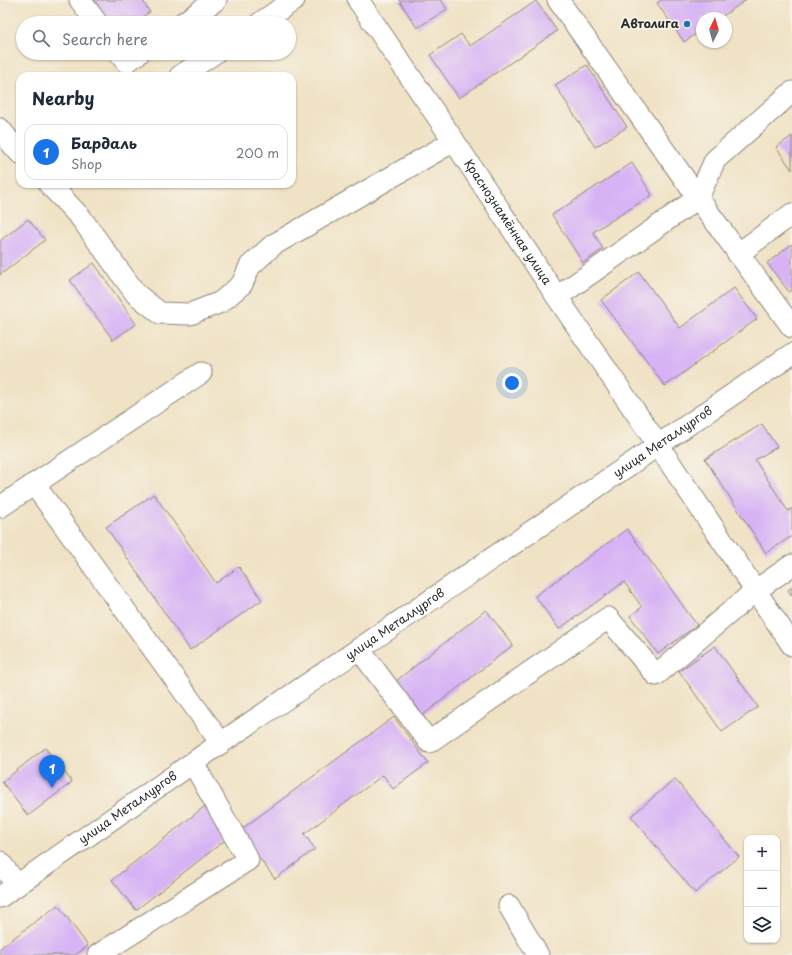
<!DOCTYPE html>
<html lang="en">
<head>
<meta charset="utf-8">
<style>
	:root { --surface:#fff; --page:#f2f2f3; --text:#1f2937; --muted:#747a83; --line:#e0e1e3; --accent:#1a73e8 }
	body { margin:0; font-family:"Playpen Sans",sans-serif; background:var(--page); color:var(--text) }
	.controls { position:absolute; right:12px; bottom:12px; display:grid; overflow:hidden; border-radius:8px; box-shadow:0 1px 3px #0004 }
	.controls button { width:36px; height:36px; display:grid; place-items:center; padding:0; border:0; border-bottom:1px solid var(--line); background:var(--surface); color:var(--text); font:20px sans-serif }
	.compass { position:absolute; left:696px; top:12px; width:36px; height:36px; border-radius:50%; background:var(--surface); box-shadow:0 1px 3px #0004; rotate:5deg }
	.you { position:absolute; left:512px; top:383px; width:14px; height:14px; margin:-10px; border:3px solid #fff; border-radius:50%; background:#1a73e8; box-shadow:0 0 0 6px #1a73e833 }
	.badge { display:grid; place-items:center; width:26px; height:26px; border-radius:50%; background:var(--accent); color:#fff; font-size:13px; font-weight:700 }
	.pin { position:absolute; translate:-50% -33px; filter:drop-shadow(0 1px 2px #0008) }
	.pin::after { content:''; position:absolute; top:21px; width:14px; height:12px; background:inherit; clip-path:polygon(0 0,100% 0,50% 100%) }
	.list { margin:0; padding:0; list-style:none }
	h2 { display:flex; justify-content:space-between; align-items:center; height:52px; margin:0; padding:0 16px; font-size:17px }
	h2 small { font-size:13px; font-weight:400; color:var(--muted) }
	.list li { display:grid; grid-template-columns:26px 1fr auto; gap:12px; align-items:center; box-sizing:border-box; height:56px; margin:0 8px 8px; padding:0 8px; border:1px solid var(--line); border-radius:12px }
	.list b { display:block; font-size:15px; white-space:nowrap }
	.list p { margin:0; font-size:13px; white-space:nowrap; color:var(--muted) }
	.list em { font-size:13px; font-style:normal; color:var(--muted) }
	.icon { flex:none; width:22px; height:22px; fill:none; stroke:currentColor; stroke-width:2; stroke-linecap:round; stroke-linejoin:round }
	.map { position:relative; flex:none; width:792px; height:955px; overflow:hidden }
	.search { position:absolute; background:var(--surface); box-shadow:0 1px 3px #0004; left:16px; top:16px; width:280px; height:44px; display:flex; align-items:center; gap:10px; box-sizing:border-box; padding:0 14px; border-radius:22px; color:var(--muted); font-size:15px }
	.panel { position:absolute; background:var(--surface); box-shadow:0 1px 3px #0004; left:16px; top:72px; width:280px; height:116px; border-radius:12px }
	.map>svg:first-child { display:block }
	.building { fill:#d7b2f5 }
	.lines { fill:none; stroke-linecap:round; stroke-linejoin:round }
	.minor-casing { stroke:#8e8678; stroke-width:23 }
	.minor { stroke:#fff; stroke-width:21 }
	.poi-dot { fill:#1f6fb2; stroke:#f7f3e8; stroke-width:1.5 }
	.labels { text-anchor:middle; stroke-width:3.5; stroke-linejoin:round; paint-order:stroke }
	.poi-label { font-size:12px; font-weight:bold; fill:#2b2b2b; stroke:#f7f3e8; text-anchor:end }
	.street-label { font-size:12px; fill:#2b2b2b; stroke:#f7f3e8 }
</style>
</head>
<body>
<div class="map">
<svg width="792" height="955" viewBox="0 0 792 955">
	<rect width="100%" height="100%" fill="#f7f3e8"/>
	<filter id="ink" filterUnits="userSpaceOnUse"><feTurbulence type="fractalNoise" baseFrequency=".025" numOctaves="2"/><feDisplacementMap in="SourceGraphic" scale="8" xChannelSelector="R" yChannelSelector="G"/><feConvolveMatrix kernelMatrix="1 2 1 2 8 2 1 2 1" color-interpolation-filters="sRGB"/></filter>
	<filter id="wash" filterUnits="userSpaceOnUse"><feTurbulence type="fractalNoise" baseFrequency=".012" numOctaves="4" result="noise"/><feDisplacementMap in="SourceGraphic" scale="16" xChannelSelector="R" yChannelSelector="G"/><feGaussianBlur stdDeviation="0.9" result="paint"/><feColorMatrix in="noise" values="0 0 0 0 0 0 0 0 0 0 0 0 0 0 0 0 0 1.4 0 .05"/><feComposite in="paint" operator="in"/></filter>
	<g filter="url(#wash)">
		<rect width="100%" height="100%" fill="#f0e2c5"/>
		<g id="blocks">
			<!-- building -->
			<g class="building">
				<path d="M 94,0 L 142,0 L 150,12 L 133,23 L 110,23 Z"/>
				<path d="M 399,0 L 441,0 L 447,9 L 417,28 Z"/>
				<path d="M 661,0 L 746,0 L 720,18 L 702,18 L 702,30 L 684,42 L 657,3 Z"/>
				<path d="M 536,1 L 557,31 L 459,98 L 430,55 L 461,34 L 470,46 Z"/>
				<path d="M 587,65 L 627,127 L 595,147 L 555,85 Z"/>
				<path d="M 792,136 L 792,170 L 776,147 Z"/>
				<path d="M 632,163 L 652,195 L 593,232 L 603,249 L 583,263 L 552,215 Z"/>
				<path d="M 28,219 L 45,240 L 0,275 L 0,241 Z"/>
				<path d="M 792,244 L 792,290 L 789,292 L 767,263 Z"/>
				<path d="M 94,263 L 136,324 L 113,340 L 70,280 Z"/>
				<path d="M 639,272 L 680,328 L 734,288 L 757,319 L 665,386 L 601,300 Z"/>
				<path d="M 762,424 L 777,447 L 755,460 L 788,511 L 792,508 L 792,536 L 766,553 L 705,459 Z"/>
				<path d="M 154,494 L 216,583 L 239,567 L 262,600 L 190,650 L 106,527 Z"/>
				<path d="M 627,529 L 697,625 L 658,654 L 630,616 L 642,607 L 624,582 L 559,629 L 535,596 Z"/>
				<path d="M 792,587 L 792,596 L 788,590 Z"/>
				<path d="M 486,610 L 513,645 L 423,715 L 396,681 Z"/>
				<path d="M 715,646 L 758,707 L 722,732 L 679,671 Z"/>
				<path d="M 394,717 L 428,763 L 393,789 L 383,775 L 304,834 L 315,849 L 275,879 L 239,831 Z"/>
				<path d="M 45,748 L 72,782 L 28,816 L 2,782 Z"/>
				<path d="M 675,779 L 739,857 L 695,893 L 631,816 Z"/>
				<path d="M 205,806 L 229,837 L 136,910 L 112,880 Z"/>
				<path d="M 58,905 L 88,946 L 75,955 L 0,955 L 0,948 Z"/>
			</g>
		</g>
	</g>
	<g filter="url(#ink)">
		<use href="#blocks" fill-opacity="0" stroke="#8e8678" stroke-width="1"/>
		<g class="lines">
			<defs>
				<g id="minor">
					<path d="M 80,0 L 97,23"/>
					<path id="s1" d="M 358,0 L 454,141 L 557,297 L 658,445 L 792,645"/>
					<path d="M 558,0 L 698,198 L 792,327"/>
					<path d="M 183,23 L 216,0"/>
					<path d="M 260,23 L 294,0"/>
					<path d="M 119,53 L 126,62 L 139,53"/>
					<path d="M 180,76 L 215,53"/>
					<path d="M 0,129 L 12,144 L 20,153"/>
					<path d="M 49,184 L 81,218 L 136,294 L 160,313 L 190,314 L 221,302 L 242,284 L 250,266 L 273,245 L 454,141"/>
					<path d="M 738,254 L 792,214"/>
					<path d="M 557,297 L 698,198 L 715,160 L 792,92"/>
					<path d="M 34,484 L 221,743"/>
					<path d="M 0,507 L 201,373"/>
					<path d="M 359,649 L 429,742 L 608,618 L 656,675 L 755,591 L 792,565"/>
					<path d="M 0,862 L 17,885"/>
					<path id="s2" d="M 0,897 L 221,743 L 792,354"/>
					<path d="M 509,906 L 538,955"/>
					<path d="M 98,955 L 248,860 L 193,763"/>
				</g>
			</defs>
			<!-- minor casing -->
			<use href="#minor" class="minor-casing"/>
			<!-- minor -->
			<use href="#minor" class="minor"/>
		</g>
	</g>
	<!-- markers -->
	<circle class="poi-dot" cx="687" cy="24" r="4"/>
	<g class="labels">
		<!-- poi labels -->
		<g class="poi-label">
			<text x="679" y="28">Автолига</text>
		</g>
		<!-- street labels -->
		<g class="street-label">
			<text dy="4" stroke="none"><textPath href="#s1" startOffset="268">Краснознамённая улица</textPath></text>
			<text dy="4" stroke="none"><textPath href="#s2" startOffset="804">улица Металлургов</textPath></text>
			<text dy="4" stroke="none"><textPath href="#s2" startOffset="480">улица Металлургов</textPath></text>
			<text dy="4" stroke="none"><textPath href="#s2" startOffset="156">улица Металлургов</textPath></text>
		</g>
	</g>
</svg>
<div class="controls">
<button>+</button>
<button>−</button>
<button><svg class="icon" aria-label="layers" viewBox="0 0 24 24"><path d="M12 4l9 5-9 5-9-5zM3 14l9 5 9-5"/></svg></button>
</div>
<svg class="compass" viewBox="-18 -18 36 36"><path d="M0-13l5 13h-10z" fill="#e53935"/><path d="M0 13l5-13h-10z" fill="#747a83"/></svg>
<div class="you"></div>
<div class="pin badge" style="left:52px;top:788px">1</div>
<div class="search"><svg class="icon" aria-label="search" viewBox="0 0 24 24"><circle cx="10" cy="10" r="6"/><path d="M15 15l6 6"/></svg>Search here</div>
<section class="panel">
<h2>Nearby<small></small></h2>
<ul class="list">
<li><span class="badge">1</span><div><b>Бардаль</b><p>Shop</p></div><em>200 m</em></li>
</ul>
</section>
</div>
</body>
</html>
